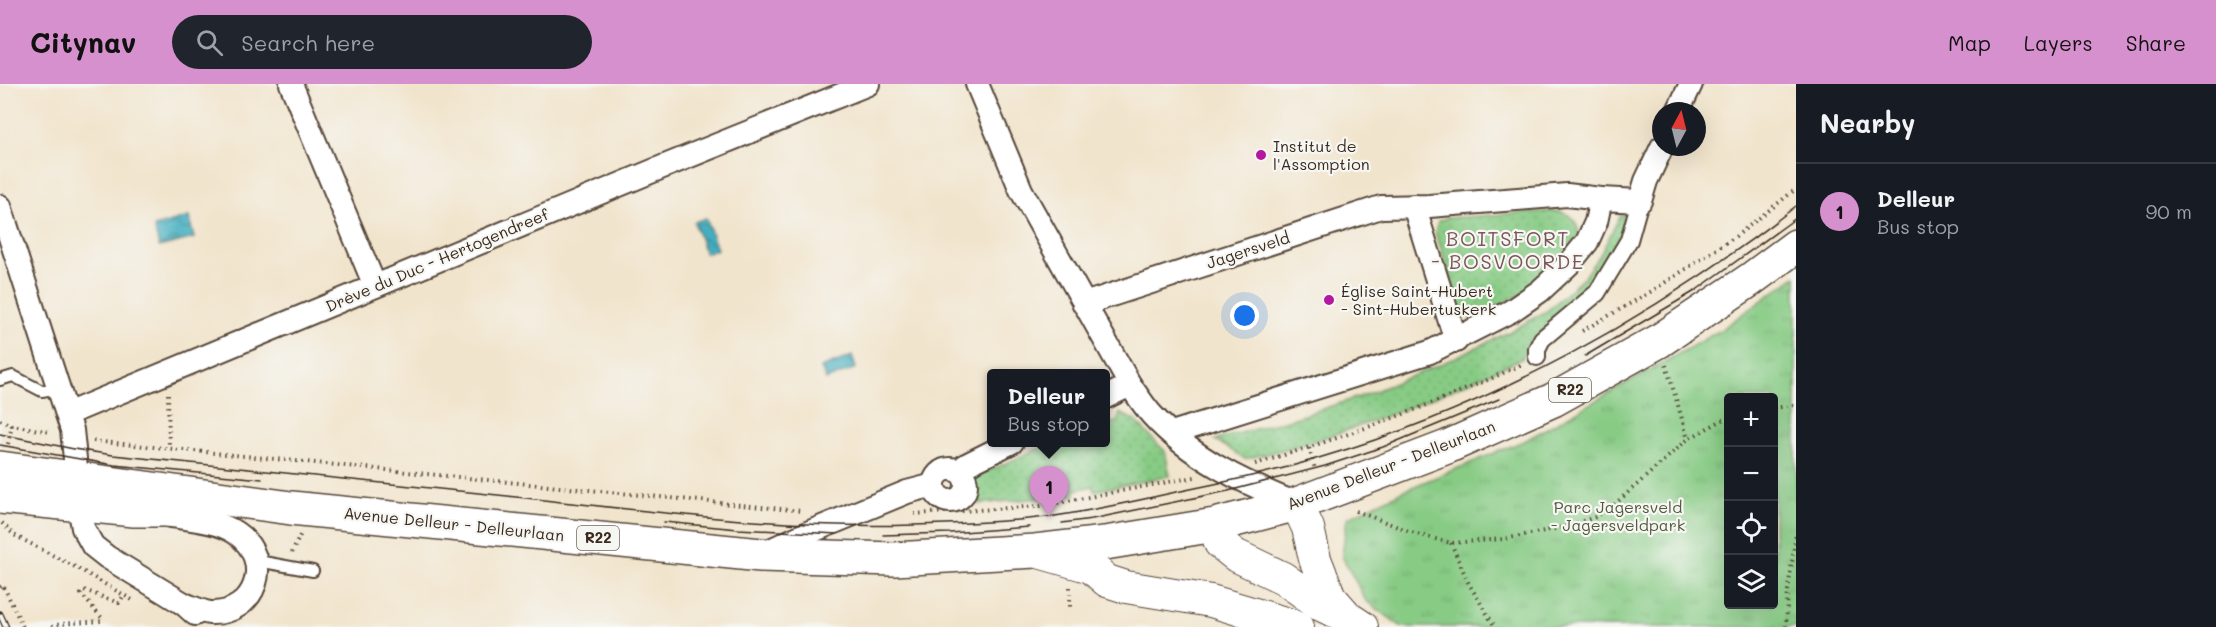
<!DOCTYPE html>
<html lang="en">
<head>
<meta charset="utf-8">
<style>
	:root { --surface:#171b24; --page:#20242c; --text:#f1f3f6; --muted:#9ea1a6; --line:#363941; --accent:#d690ce }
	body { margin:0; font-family:Mali,sans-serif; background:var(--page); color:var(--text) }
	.controls { position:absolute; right:18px; bottom:18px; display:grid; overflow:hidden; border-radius:6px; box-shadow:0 6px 24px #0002 }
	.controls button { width:54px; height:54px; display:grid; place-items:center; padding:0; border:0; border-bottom:2px solid var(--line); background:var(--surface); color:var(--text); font:30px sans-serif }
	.compass { position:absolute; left:1652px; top:18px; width:54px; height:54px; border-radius:50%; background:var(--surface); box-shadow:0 6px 24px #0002; rotate:7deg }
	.you { position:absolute; left:1245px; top:232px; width:21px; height:21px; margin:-15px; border:4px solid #fff; border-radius:50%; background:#1a73e8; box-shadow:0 0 0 9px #1a73e833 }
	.badge { display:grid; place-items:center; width:39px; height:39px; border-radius:50%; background:var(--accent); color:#111; font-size:20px; font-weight:700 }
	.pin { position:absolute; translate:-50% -50px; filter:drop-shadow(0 2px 3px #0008) }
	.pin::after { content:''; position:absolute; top:32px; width:21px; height:18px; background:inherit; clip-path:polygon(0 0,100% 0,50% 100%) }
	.popup { position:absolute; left:987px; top:285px; width:123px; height:78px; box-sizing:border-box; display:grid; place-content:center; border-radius:6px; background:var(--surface); filter:drop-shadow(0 2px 4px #0005); font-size:20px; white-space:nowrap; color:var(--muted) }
	.popup b { font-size:22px; color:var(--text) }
	.popup::after { content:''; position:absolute; left:50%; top:100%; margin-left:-12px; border:12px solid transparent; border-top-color:var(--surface) }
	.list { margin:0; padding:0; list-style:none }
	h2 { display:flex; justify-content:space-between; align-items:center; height:78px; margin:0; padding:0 24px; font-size:26px }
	h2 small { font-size:20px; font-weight:400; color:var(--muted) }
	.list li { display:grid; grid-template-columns:39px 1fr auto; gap:18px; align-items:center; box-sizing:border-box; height:96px; padding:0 24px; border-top:2px solid var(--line) }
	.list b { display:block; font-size:22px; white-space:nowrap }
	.list p { margin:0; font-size:20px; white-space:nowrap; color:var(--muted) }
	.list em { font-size:20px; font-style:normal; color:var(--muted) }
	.icon { flex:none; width:33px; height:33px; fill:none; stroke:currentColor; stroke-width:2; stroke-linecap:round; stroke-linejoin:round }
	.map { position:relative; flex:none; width:1796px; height:543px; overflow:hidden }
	header { display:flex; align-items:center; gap:36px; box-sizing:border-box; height:84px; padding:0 30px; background:var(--accent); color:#111 }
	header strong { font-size:28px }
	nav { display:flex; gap:33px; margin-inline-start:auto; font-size:21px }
	.search { width:420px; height:54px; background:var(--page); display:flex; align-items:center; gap:15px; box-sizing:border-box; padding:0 21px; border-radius:33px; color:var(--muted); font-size:22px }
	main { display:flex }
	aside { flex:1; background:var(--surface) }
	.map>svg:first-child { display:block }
	.grass { fill:url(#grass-dots); stroke:#617a51; stroke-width:1.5 }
	.park { fill:url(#park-tufts); stroke:#617a51; stroke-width:1.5; fill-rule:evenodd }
	.water { fill:url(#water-waves); stroke:#3e6c6f; stroke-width:1.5 }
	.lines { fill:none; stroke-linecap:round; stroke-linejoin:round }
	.service-casing { stroke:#564638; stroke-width:14 }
	.pedestrian-casing { stroke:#564638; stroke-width:20 }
	.minor-casing { stroke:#564638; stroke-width:26 }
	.secondary-casing { stroke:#564638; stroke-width:34 }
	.primary-casing { stroke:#564638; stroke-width:36 }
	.path { stroke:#564638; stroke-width:4; stroke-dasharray:1.5 4.5; stroke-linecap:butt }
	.service { stroke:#fff; stroke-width:10 }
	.pedestrian { stroke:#fff; stroke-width:16 }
	.minor { stroke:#fff; stroke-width:22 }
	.secondary { stroke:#fff; stroke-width:32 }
	.primary { stroke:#fff; stroke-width:33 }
	.tram { stroke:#3b2a1e; stroke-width:1.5 }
	.rail-casing { stroke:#3b2a1e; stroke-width:7 }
	.rail { stroke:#f6f6f2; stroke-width:4.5; stroke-dasharray:14; stroke-linecap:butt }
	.poi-dot { fill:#b5179e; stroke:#f6f6f2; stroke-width:2 }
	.labels { text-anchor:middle; stroke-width:4.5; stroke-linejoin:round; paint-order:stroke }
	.shield { fill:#f6f6f2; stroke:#73675e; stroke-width:1.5 }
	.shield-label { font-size:15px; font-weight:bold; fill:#3b2a1e }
	.poi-label { font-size:16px; fill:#3b2a1e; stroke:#f6f6f2; text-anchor:start }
	.street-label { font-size:16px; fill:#3b2a1e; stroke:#f6f6f2 }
	.park-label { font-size:16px; fill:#525a3d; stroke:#f6f6f2 }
	.quarter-label { font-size:20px; letter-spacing:1.5px; fill:#7b5659; stroke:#f6f6f2 }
</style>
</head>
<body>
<header>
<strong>Citynav</strong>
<div class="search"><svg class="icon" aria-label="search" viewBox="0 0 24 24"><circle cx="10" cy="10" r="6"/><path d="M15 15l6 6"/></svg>Search here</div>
<nav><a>Map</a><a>Layers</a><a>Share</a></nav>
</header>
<main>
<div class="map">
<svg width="1796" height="543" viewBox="0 0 1796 543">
	<defs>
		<pattern id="grass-dots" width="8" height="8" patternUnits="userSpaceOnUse" patternTransform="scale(1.5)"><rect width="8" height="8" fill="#87cb84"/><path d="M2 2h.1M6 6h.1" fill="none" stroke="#75ae72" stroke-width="1.8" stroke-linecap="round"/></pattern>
		<pattern id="park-tufts" width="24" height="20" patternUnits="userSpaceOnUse" patternTransform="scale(1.5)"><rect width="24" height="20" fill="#87cb84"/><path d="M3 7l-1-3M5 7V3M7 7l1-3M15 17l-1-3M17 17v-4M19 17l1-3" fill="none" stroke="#75ae72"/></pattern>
		<pattern id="water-waves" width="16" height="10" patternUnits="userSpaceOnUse" patternTransform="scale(1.5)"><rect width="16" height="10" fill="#42aec0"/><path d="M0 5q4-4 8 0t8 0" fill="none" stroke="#388e9b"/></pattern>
	</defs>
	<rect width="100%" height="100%" fill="#f6f6f2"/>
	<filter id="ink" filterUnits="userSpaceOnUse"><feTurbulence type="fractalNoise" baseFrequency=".0167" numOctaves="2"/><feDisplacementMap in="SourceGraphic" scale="12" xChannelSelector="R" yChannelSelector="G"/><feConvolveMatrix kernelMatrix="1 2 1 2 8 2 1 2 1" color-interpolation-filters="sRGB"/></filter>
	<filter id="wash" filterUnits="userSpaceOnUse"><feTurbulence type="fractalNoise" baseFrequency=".008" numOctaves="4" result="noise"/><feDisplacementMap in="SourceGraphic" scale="24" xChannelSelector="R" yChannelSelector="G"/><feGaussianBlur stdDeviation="1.35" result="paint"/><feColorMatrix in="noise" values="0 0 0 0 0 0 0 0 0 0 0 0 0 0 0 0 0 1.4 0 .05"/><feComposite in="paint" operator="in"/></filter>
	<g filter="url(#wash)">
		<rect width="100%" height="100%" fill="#f1e4cc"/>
		<!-- grass -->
		<g class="grass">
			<path d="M 1556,127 C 1570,129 1578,137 1579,151 L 1534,204 L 1473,235 L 1464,232 L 1435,148 L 1438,137 L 1446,134 Z"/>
			<path d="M 1621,130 L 1624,132 L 1624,147 L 1600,195 L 1531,257 L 1526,263 L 1523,274 C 1433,315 1342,354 1245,375 L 1215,356 L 1295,334 L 1368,310 L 1439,281 L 1509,248 L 1547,227 L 1582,195 L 1600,171 Z"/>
			<path d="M 1120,329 L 1134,336 L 1165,367 L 1170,392 L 1094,407 L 1093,402 L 1075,406 L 1075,411 L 954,422 C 974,418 969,400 978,386 L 984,383 L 986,388 L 1051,359 L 1106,358 L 1106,332 L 1111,339 L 1117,338 Z"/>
		</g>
		<!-- park -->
		<path class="park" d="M 1796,192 L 1796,543 L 1402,543 L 1366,517 L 1342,472 L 1347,434 L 1405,406 L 1526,356 L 1719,247 ZM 1728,314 L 1774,314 L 1774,520 L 1728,520 Z"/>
		<!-- water -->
		<g class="water">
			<path d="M 189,133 L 194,154 L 159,163 L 154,143 Z"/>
			<path d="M 706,134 L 717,165 L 705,169 L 694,138 Z"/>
			<path d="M 852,272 L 856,284 L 826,296 L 821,284 Z"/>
		</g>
	</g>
	<g filter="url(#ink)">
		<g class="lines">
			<defs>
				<g id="service">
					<path d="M 0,296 L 13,292 L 42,307 L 58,304"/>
					<path d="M 258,477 L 313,487"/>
				</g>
				<path id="pedestrian" d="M 1537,273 L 1537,265 L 1542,255 L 1597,209 L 1629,156 L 1640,117"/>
				<g id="minor">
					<path d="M 291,0 L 375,202"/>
					<path d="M 977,0 L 1021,106 L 1130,301 C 1137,311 1144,322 1152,331 C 1191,374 1244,399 1297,420"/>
					<path d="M 1678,27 L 1691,0"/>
					<path d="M 1601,115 L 1640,117 L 1646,97 L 1662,63"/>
					<path d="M 0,122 L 72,346 L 77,394"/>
					<path d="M 1414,122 L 1456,257"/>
					<path d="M 1084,220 L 1381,123 L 1429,122 L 1567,111 L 1601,115 L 1596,138 L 1587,158 L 1569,180 L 1540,207 L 1511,227 L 1430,268 L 1172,349"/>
					<path d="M 1106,313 L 1130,301"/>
					<path d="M 67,330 L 660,84 L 868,0"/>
					<circle cx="950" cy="401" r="16"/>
					<path d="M 960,388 L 966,381 L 1012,358"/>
					<path d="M 79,421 L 83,444 L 93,462 L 107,473 L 184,520 L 195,530"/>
					<path d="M 165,431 C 187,435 218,436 236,449 C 275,476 256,531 210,529 C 202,528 192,523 184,520"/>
					<path d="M 766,468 L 805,450 L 907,408 L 934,401"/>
				</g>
				<g id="secondary">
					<path d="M 1297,420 L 1308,444 L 1315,475 L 1330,513 L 1345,530"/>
					<path d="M 1215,441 L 1220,459 L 1235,471 L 1283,494 L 1321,521 L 1347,533 L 1362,543"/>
					<path d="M 1035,467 L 1091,483 L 1107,497 L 1126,503 L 1211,517 L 1298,543"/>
				</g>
				<g id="primary">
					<path d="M 0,384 L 291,424 L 761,471 L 894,475 L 1035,467 L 1105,459 L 1215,441 L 1297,420 L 1447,363 L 1553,316 L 1659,257 L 1750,196 L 1796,162"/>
					<path d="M 0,413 L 134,426 L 184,426"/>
				</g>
			</defs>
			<!-- service casing -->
			<use href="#service" class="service-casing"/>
			<!-- pedestrian casing -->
			<use href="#pedestrian" class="pedestrian-casing"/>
			<!-- minor casing -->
			<use href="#minor" class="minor-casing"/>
			<!-- secondary casing -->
			<use href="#secondary" class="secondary-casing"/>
			<!-- primary casing -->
			<use href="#primary" class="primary-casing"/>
			<!-- path -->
			<g class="path">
				<path d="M 1582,247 L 1652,207 L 1735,153 L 1796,105"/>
				<path d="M 1666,281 L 1688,355"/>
				<path d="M 168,310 L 169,363"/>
				<path d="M 1774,324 L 1796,321"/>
				<path d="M 0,336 L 12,341 L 50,348"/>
				<path d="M 93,357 L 802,427"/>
				<path d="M 8,360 L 12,341"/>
				<path d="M 1309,364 L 1315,385"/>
				<path d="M 1255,380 C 1348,352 1434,321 1523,280"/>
				<path d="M 1356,427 L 1417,450 L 1451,459 L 1504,455 L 1565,443 L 1595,433 L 1614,421 L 1688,355 L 1728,333"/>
				<path d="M 914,430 L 1041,422 L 1195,393"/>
				<path d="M 2,439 L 14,451 L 79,485 L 134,517"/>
				<path d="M 1451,459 L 1469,500 L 1495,543"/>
				<path d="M 292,469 L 301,449"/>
				<path d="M 0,503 L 3,501 L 23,543"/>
				<path d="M 1070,503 L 1070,523"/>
				<path d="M 52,543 L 60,540 L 101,537 L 102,534 L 81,510 L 84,506 L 119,519 L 124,511"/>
				<path d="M 1786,543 L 1788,506 L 1796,450"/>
			</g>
			<!-- service -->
			<use href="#service" class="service"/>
			<!-- pedestrian -->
			<use href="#pedestrian" class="pedestrian"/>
			<!-- minor -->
			<use href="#minor" class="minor"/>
			<!-- secondary -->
			<use href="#secondary" class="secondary"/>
			<!-- primary -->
			<use href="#primary" class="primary"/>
			<!-- tram -->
			<g class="tram">
				<path d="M 1585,272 L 1695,207 L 1796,134"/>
				<path d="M 0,350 L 74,365 L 113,371 C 251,386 389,399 526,414 C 655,428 784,445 914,441 C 961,440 1009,438 1055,432 C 1096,426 1136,417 1176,408 C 1225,398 1275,388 1322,373 C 1494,322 1655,232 1796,122"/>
				<path d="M 0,361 L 114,381 L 262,395"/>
				<path d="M 664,438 L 738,445 L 838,450"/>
				<path d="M 1062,439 L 1092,435 L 1228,407 L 1325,382 L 1383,363 L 1499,315"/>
				<path d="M 883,451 L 950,449 L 1029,443"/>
			</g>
			<defs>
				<path id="rail" d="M 0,530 L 6,543"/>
			</defs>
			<!-- rail casing -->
			<use href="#rail" class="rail-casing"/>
			<!-- rail -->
			<use href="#rail" class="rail"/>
		</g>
	</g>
	<!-- markers -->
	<g class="poi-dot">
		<circle cx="1261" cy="71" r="6"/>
		<circle cx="1329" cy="216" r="6"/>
	</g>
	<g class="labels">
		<!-- shield labels -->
		<g class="shield">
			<rect x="1549" y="294" width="42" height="24" rx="4.5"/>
			<rect x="577" y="442" width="42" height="24" rx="4.5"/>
		</g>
		<g class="shield-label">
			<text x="1570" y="311">R22</text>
			<text x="598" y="459">R22</text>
		</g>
		<!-- poi labels -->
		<g class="poi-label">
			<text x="1273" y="68">Institut de<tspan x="1273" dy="18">l'Assomption</tspan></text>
			<text x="1341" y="213">Église Saint-Hubert<tspan x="1341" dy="18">- Sint-Hubertuskerk</tspan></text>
		</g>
		<!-- street labels -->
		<g class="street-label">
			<text transform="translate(1248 166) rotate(-18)" y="6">Jagersveld</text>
			<text transform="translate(437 176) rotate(-23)" y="6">Drève du Duc - Hertogendreef</text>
			<text transform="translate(1391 381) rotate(-21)" y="6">Avenue Delleur - Delleurlaan</text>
			<text transform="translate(454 440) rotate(6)" y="6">Avenue Delleur - Delleurlaan</text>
		</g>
		<!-- park labels -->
		<g class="park-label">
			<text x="1618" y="429">Parc Jagersveld<tspan x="1618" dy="18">- Jagersveldpark</tspan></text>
		</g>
		<!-- quarter labels -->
		<g class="quarter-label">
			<text x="1508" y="162">BOITSFORT<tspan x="1508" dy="23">- BOSVOORDE</tspan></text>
		</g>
	</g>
</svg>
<div class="controls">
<button>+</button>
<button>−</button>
<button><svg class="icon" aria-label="locate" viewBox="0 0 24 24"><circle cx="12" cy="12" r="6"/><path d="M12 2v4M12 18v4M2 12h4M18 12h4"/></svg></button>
<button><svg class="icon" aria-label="layers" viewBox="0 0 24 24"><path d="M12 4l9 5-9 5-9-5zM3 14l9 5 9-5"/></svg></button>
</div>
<svg class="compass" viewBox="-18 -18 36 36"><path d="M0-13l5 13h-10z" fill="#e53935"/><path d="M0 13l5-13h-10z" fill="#9ea1a6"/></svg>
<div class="you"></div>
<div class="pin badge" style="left:1049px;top:432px">1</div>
<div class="popup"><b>Delleur</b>Bus stop</div>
</div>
<aside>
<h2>Nearby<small></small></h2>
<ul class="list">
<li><span class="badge">1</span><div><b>Delleur</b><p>Bus stop</p></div><em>90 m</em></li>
</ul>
</aside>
</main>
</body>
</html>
